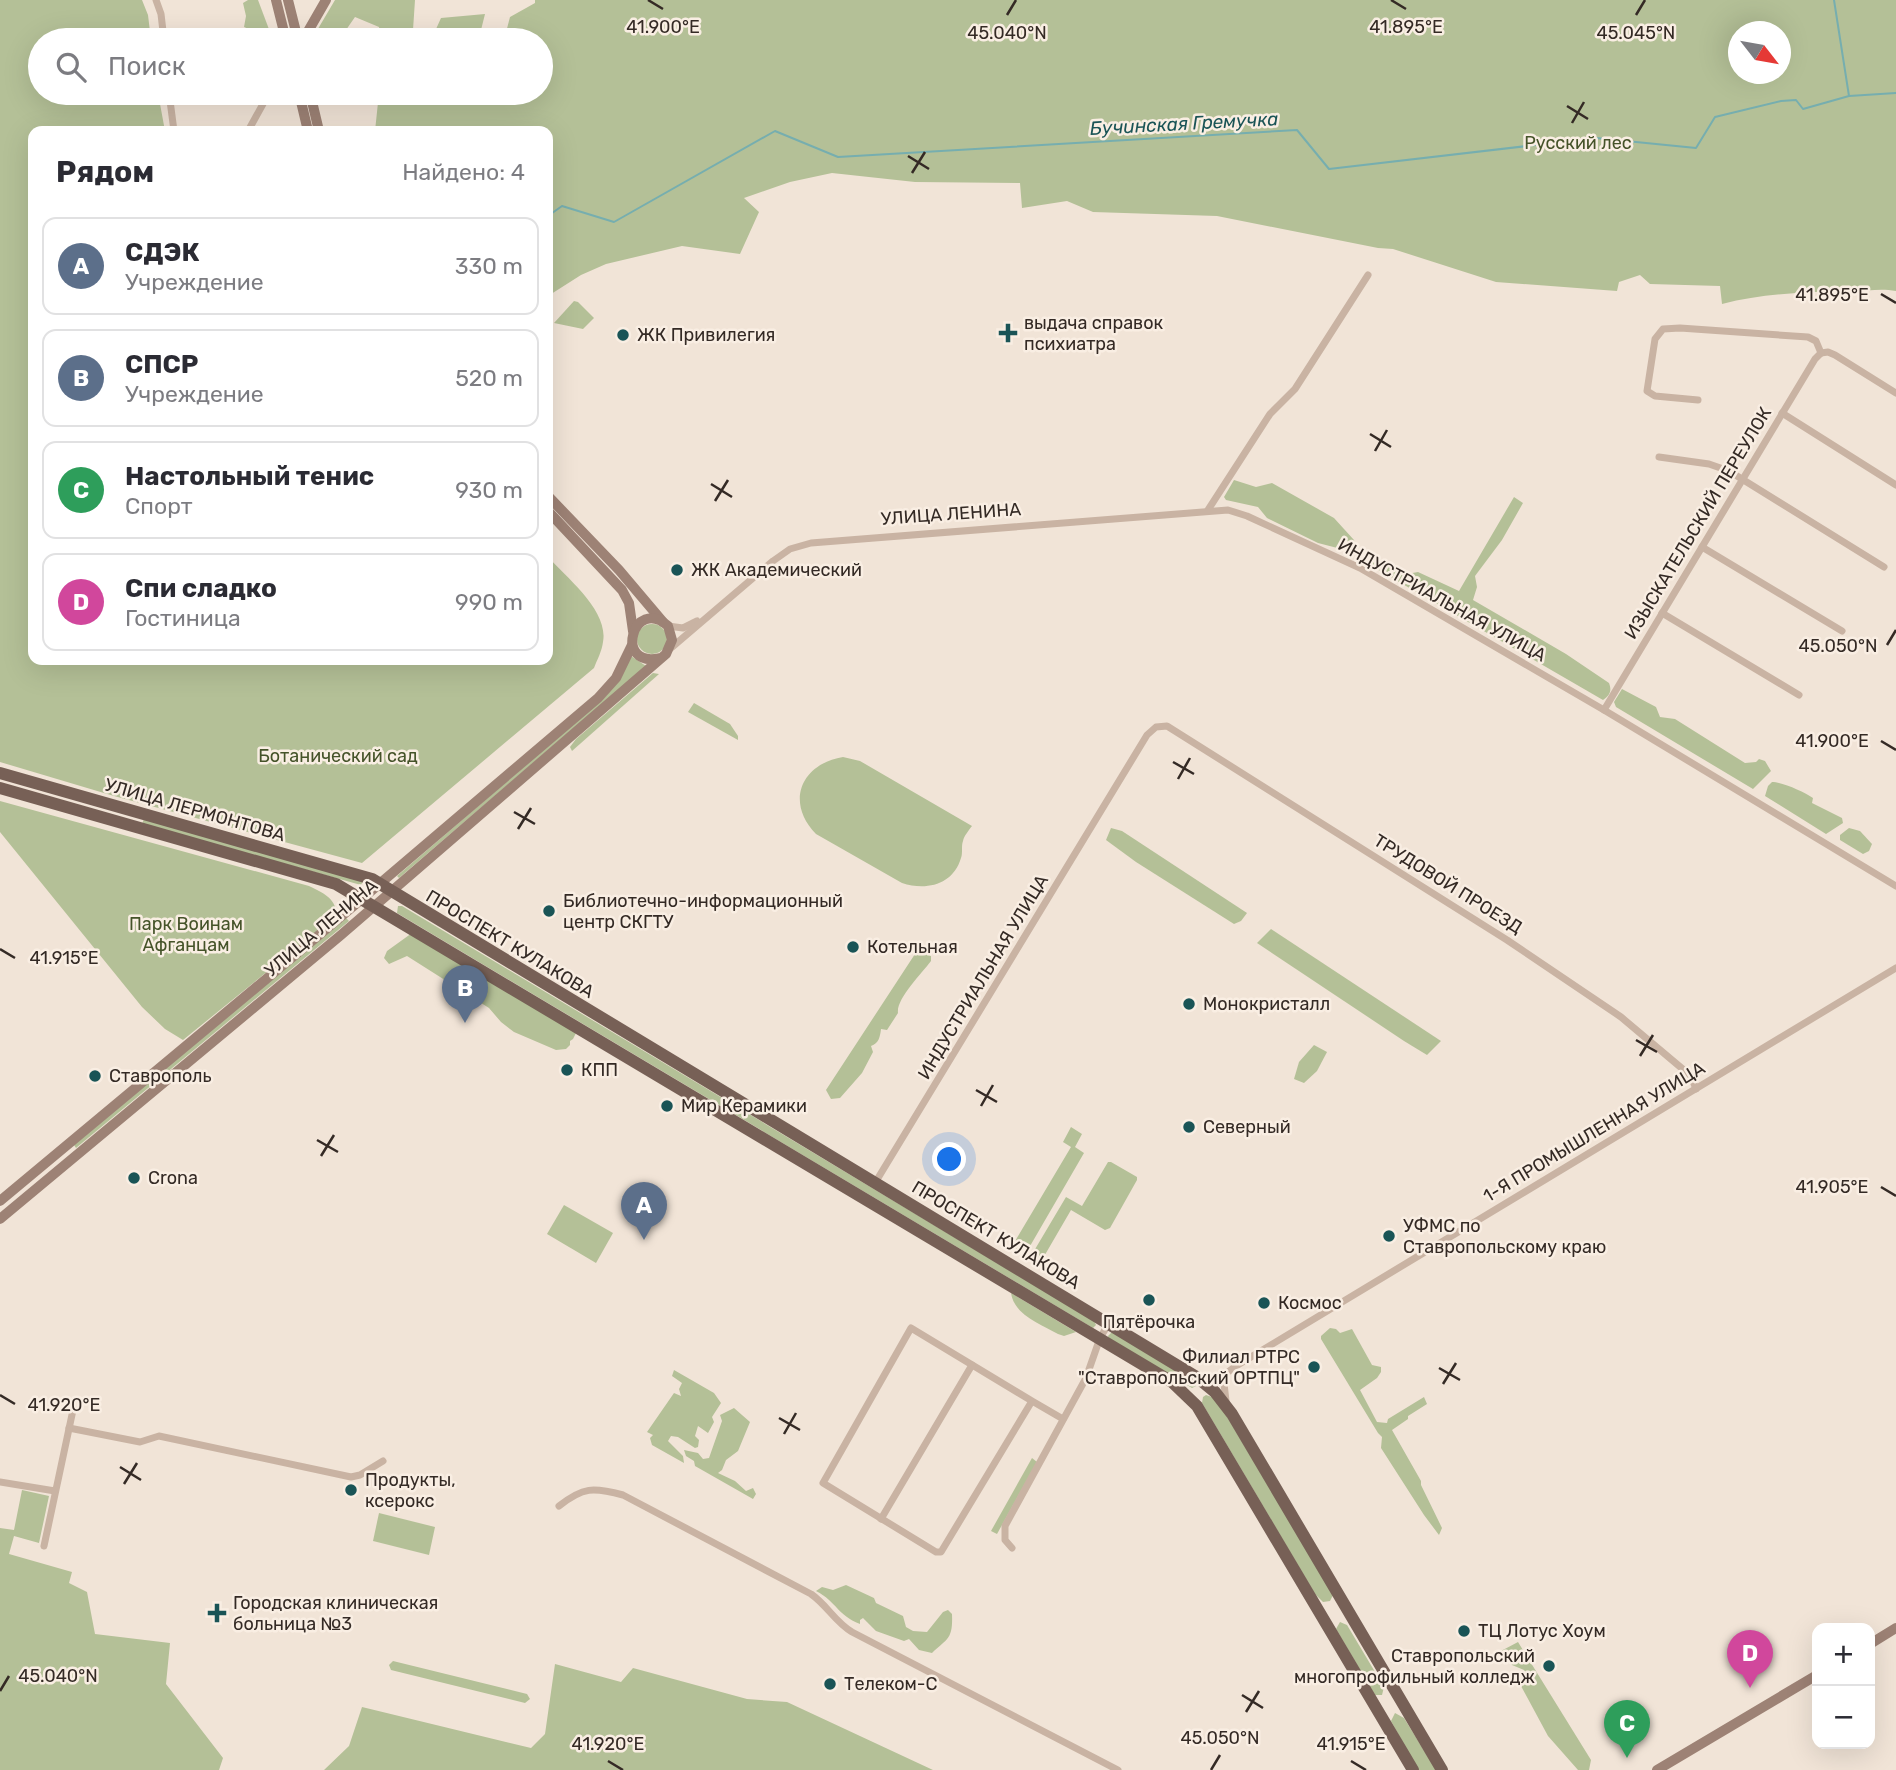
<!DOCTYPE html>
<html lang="ru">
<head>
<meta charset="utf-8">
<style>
	:root { --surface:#fff; --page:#f7f7f7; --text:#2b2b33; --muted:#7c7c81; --line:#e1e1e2; --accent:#2563eb }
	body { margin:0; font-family:Rubik,sans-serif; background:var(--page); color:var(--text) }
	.controls { position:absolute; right:21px; bottom:21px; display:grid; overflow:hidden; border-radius:14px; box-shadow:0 7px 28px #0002 }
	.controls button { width:63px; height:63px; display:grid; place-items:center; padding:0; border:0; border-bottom:2px solid var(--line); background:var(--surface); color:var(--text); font:35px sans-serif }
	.compass { position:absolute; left:1728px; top:21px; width:63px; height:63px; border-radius:50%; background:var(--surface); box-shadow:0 7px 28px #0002; rotate:121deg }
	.you { position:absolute; left:950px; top:1160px; width:24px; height:24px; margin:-18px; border:5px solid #fff; border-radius:50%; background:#1a73e8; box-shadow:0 0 0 10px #1a73e833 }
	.badge { display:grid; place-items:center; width:46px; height:46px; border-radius:50%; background:var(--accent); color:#fff; font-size:23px; font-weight:700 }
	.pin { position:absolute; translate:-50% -58px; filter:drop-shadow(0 2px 4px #0008) }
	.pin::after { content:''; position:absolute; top:37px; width:24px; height:21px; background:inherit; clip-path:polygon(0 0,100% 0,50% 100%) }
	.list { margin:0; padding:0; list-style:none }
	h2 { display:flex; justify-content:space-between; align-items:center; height:91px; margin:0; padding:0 28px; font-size:30px }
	h2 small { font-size:23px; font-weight:400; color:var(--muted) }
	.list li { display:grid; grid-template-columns:46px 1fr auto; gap:21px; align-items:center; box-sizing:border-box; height:98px; margin:0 14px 14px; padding:0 14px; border:2px solid var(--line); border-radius:14px }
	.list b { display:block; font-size:26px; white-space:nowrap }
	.list p { margin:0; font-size:23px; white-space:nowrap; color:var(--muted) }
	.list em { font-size:23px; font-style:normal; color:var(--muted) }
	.icon { flex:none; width:38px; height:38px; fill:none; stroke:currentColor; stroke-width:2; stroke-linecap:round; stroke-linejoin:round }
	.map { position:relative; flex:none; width:1896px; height:1770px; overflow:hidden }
	.search { position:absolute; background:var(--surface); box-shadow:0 7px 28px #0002; left:28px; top:28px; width:525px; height:77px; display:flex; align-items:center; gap:18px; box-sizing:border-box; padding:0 24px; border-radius:38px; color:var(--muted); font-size:26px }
	.panel { position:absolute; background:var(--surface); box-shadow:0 7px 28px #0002; left:28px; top:126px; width:525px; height:539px; border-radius:14px }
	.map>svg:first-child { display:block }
	.green { fill:#b4c097; fill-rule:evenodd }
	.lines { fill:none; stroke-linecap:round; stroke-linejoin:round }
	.stream { stroke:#76aeaf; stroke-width:2 }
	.minor { stroke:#c9b3a3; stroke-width:7 }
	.secondary { stroke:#9d8275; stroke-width:10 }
	.primary { stroke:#776056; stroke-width:12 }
	.ticks { fill:none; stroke:#342a25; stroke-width:2.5 }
	.poi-dot { fill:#1a5456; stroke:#f9eee3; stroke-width:2.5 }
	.labels { text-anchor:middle; stroke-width:5; stroke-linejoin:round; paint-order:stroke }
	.park-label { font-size:18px; fill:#455329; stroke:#f9eee3 }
	.poi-label { font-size:18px; fill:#342a25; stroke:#f9eee3; text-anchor:start }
	.street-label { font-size:18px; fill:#342a25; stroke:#f9eee3 }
	.water-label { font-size:19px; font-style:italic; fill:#1a5456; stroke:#f9eee3 }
	.ticks-label { font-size:18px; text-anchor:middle; fill:#342a25; stroke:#f9eee3; stroke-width:5; stroke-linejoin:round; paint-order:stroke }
</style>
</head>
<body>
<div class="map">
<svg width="1896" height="1770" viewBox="0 0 1896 1770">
	<rect width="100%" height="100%" fill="#f1e4d7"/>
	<!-- green -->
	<g class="green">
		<path d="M 0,0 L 142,0 L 148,15 L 151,40 L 40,40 L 40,93 L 158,93 L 165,131 L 33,131 L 33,660 L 548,660 L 548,557 C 567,578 609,611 603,642 C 602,651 597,660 594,668 L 362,863 L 114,796 L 0,762 Z"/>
		<path d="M 248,0 L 258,0 L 273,40 L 253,40 L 251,30 L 244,27 L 246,16 L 243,3 Z"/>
		<path d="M 335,0 L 415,0 L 413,30 L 418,35 L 432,38 L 441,18 L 485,14 L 480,34 L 501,40 L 381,40 L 379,27 L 355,17 L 339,40 L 312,39 Z"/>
		<path d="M 535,0 L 1896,0 L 1896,291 C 1881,288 1868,291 1852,291 C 1809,292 1764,293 1722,304 L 1720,286 L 1650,284 L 1640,275 L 1619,282 L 1617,291 L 1496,282 L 1393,249 L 1378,248 L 1217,216 L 1093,212 L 1067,201 L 1022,208 L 1020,183 L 915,182 L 832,173 L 790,182 L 744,198 L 759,212 L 740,254 L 682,246 L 606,264 L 581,275 L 548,296 L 548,131 L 375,131 L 379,93 L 541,93 L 541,40 L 504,40 L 510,17 L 535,3 ZM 1738,32 L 1780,32 L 1780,74 L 1738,74 Z"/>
		<path d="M 574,301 L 578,302 L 594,318 L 583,329 L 554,323 Z"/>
		<path d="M 1234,480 L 1256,487 L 1272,483 L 1334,518 L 1354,540 L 1355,544 L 1349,551 L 1318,543 L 1267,518 L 1258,507 L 1226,500 L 1224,497 Z"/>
		<path d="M 1514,497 L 1523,503 L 1502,540 L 1475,576 L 1477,587 L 1473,600 L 1566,654 L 1609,683 C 1612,691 1610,695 1603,700 L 1368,564 L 1368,553 L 1407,574 L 1418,572 L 1459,591 Z"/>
		<circle cx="652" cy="639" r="15"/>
		<path d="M 631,656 L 646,666 L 399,878 L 397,876 L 606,696 Z"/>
		<path d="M 653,673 L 659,674 L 572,751 L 570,747 L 576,739 Z"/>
		<path d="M 1622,689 L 1656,707 L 1660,717 L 1675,719 L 1745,763 L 1756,762 L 1759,759 L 1765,761 L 1771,771 L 1753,789 L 1616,707 L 1614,702 Z"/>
		<path d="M 694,703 L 730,724 L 738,736 L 738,740 L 688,712 Z"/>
		<path d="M 843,757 L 860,761 L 972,826 C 969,830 964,836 963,841 C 961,846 963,852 961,858 C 953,885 926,891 902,883 L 816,834 C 785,802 801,764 843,757 Z"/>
		<path d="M 1772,782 C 1783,782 1804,792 1813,798 L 1812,803 L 1842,818 L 1843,823 L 1826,834 L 1765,796 L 1768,786 Z"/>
		<path d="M 0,801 L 309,886 C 323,893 335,897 337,915 L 183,1040 L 165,1029 L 142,1007 L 0,832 Z"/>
		<path d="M 144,819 L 363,881 L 361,885 L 142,824 Z"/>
		<path d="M 1111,828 L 1122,831 L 1247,913 L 1241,921 L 1234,924 L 1136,862 L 1106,840 Z"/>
		<path d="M 1849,828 L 1860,831 L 1872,844 L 1869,851 L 1863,854 L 1840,840 L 1840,835 Z"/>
		<path d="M 398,906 L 402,906 L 1094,1321 L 1096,1325 L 1093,1328 L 397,913 Z"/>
		<path d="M 346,918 L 349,921 L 76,1148 L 74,1145 Z"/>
		<path d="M 1271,929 L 1441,1041 L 1427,1055 L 1404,1041 L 1257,943 Z"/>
		<path d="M 412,933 L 577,1031 L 573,1039 L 570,1041 L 570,1045 L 566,1049 L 556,1050 L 514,1032 L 501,1022 L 489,1008 L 407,956 L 389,964 L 384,958 L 387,951 Z"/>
		<path d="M 924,953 L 931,956 L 931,961 C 922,973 896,999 898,1013 L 887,1030 L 881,1029 C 880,1037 879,1043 871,1046 L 873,1052 L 862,1073 L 840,1098 L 831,1099 L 826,1090 L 915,954 Z"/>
		<path d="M 1314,1045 L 1327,1052 L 1317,1071 L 1304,1083 L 1294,1079 L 1299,1062 Z"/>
		<path d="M 1071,1127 L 1082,1134 L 1075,1147 L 1084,1153 L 1026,1253 L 1023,1251 L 1021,1254 L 1011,1248 L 1071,1147 L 1063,1142 Z"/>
		<path d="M 1108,1162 L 1111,1162 L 1137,1177 L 1137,1180 L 1110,1228 L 1105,1230 L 1071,1210 L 1039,1265 L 1034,1262 L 1035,1259 L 1031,1256 L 1066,1197 L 1082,1206 Z"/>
		<path d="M 564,1205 L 613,1233 L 596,1263 L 547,1234 Z"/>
		<path d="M 1011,1293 L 1076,1332 L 1064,1336 L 1058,1334 C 1041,1324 1014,1315 1011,1293 Z"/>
		<path d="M 1330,1328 L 1336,1329 L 1340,1333 L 1352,1329 L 1372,1365 L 1381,1367 L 1381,1372 L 1377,1378 L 1360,1390 L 1377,1422 L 1387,1423 L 1388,1419 L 1424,1397 L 1427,1404 L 1408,1416 L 1408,1419 L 1392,1430 L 1421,1481 L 1421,1485 L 1442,1528 L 1439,1535 L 1424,1515 L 1381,1448 L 1382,1437 L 1378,1433 L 1321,1339 L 1321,1336 Z"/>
		<path d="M 1113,1331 L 1196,1383 L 1196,1386 L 1192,1388 L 1109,1339 L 1108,1336 Z"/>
		<path d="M 674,1370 L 714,1393 L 721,1403 L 712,1417 L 714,1422 L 708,1433 L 698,1426 L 695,1436 L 699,1440 L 698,1447 L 695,1448 L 678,1437 L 671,1436 L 668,1441 L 683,1456 L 684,1463 L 652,1445 L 650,1438 L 653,1435 L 647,1432 L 674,1393 L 681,1396 L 679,1389 L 682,1383 L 672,1376 Z"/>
		<path d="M 1206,1395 L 1215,1398 L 1228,1418 L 1333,1595 L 1330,1601 L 1323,1602 L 1315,1594 L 1202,1403 L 1203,1397 Z"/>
		<path d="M 734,1408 L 750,1422 L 738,1451 L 726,1460 L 722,1470 L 718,1473 L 735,1481 L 746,1491 L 753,1488 L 756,1494 L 753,1499 L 695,1466 L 694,1461 L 686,1456 L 684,1450 L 698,1453 L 703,1459 L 709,1458 L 722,1421 L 720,1415 Z"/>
		<path d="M 1032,1458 L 1037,1462 L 997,1534 L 991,1531 Z"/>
		<path d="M 22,1490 L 49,1496 L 39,1543 L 14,1536 L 9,1554 L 72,1572 L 69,1583 L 87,1592 L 95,1634 L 170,1643 L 166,1684 L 223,1758 L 219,1770 L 0,1770 L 0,1528 L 14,1530 Z"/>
		<path d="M 379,1513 L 435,1527 L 429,1555 L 373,1541 Z"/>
		<path d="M 846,1585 L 874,1598 L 876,1603 L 903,1616 L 906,1627 L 913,1631 L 927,1632 L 943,1612 L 948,1610 L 952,1614 C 953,1639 948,1638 932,1653 L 919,1650 L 909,1639 L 904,1641 L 876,1631 L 863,1618 L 860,1620 L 860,1624 C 837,1615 837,1602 816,1591 L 822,1587 L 833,1590 Z"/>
		<path d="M 1340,1622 L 1347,1625 L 1384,1687 L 1382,1695 L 1375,1695 L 1336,1629 Z"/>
		<path d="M 1518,1642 L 1591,1760 L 1589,1770 L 1578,1770 L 1548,1736 L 1521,1686 L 1528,1676 L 1524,1670 L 1512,1665 L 1501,1651 Z"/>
		<path d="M 393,1661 L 527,1694 L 530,1699 L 525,1703 L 391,1670 L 389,1665 Z"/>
		<path d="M 555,1664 L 621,1682 L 633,1668 L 747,1699 L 787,1702 L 933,1770 L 324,1770 L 349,1746 L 362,1707 L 531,1748 L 545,1734 Z"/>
		<path d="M 1395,1713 L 1404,1718 L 1436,1770 L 1418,1770 L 1391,1721 Z"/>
	</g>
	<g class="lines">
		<!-- stream -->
		<g class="stream">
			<path d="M 1834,0 L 1849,96"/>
			<path d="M 548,216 L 562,206 L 614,222 L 775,131 L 838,157 L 1297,130 L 1329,169 L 1596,138 L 1696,148 L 1715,117 L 1781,101 L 1796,100 L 1803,109 L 1849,96 L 1896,93"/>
		</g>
		<!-- minor -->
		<g class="minor">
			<path d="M 156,0 L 161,14 L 164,40"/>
			<path d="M 169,93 L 174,131"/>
			<path d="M 248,131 L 269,93"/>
			<path d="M 1821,353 L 1828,352 L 1835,355 L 1896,393"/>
			<path d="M 1698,400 L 1655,396 L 1647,391 L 1655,339 L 1663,329 L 1680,328 L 1808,337 L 1816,341 L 1821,353"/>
			<path d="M 1782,413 L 1896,485"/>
			<path d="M 1659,457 L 1709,464 L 1729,471 L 1884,567"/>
			<path d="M 1208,510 L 1270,414 L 1295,389 L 1368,275"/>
			<path d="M 1702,547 L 1842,631"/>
			<path d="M 1662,613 L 1799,695"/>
			<path d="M 668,626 L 683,628 L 697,621"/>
			<path d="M 671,648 L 773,561 L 790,549 L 811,543 L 1228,510 L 1247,516 L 1360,568 L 1604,710 L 1896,886"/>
			<path d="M 1604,710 L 1815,359 L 1821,353"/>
			<path d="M 875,1183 L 1147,735 L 1156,727 L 1167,726 L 1507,940 L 1621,1017 L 1691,1076 L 1696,1089"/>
			<path d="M 1223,1375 L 1226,1401"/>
			<path d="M 1209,1386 L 1236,1366 L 1896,968"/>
			<path d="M 1032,1401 L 911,1328 L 823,1483 L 936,1552 L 941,1552 L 1032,1401 L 1063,1419"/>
			<path d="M 69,1428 L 140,1442 L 159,1436 L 351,1477 L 360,1475 L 383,1461"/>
			<path d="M 0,1482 L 55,1491"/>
			<path d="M 559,1506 C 583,1487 593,1487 623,1495 L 811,1594 C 827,1605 835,1622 852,1632 L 1118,1770"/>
			<path d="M 881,1519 L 972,1365"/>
			<path d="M 44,1546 L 73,1410"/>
			<path d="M 1012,1548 L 1005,1540 L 1005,1526 L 1086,1378 L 1100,1338 L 1109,1323"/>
		</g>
		<!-- secondary -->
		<g class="secondary">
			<path d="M 276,0 L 286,40"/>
			<path d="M 288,0 L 298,40"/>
			<path d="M 303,40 L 326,0"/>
			<path d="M 299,93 L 308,131"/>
			<path d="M 310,93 L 319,131"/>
			<path d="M 548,496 L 619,570 L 663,622"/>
			<path d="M 548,511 L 622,590 L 629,603 L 633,631"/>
			<path d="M 0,1201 L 337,920 L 598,698 L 616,678 L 632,645"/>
			<path d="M 0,1219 L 341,935 L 666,654 L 672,640 L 668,626 C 633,595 613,669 660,658"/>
			<path d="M 1870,1644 L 1896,1628"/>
			<path d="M 1657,1770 L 1817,1675"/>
		</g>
		<!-- primary -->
		<g class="primary">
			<path d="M 0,773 L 372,879 L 1198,1378 L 1215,1392 L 1232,1414 L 1442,1770"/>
			<path d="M 0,788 L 336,884 L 1172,1382 L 1197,1406 L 1413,1770"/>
		</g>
	</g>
	<!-- ticks -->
	<path class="ticks" d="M 648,0 L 663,9M 1391,0 L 1406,9M 1007,15 L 1016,0M 1636,15 L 1645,0M 1567,106 L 1588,119M 1572,123 L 1584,102M 908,156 L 929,169M 912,173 L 925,152M 1881,294 L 1896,303M 1370,434 L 1391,447M 1375,451 L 1387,430M 711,484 L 732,497M 715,501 L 728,480M 1887,645 L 1896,630M 1881,741 L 1896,750M 1173,762 L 1194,774M 1178,779 L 1190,758M 514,812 L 535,824M 518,829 L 531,808M 0,949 L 15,958M 1636,1040 L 1657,1052M 1640,1056 L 1653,1035M 976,1090 L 997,1102M 981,1106 L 993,1085M 317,1140 L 338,1152M 321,1156 L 334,1135M 1881,1187 L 1896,1196M 1439,1368 L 1460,1380M 1443,1384 L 1456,1363M 0,1395 L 15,1404M 779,1418 L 800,1430M 784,1434 L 796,1413M 120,1467 L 141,1480M 124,1484 L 137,1463M 0,1691 L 9,1676M 1242,1695 L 1263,1708M 1246,1712 L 1259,1691M 608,1761 L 623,1770M 1351,1761 L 1366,1770M 1211,1770 L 1220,1755"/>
	<!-- markers -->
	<g class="poi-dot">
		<path d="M1004.5 322.5h7v7h7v7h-7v7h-7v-7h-7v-7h7z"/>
		<circle cx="623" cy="335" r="7"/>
		<circle cx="677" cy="570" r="7"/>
		<circle cx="549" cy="911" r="7"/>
		<circle cx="853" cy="947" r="7"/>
		<circle cx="1189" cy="1004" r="7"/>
		<circle cx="567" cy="1070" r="7"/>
		<circle cx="95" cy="1076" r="7"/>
		<circle cx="667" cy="1106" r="7"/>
		<circle cx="1189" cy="1127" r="7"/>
		<circle cx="134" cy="1178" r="7"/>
		<circle cx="1389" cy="1236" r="7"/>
		<circle cx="1149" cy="1300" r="7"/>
		<circle cx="1264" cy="1303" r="7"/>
		<circle cx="1314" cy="1367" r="7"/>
		<circle cx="351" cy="1490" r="7"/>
		<path d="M213.5 1602.5h7v7h7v7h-7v7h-7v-7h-7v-7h7z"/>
		<circle cx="1464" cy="1631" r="7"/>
		<circle cx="1549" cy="1666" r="7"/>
		<circle cx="830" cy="1684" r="7"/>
	</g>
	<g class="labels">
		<!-- park labels -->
		<g class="park-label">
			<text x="1578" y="149">Русский лес</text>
			<text x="338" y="762">Ботанический сад</text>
			<text x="186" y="930">Парк Воинам<tspan x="186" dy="21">Афганцам</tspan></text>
		</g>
		<!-- poi labels -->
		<g class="poi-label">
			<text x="1024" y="329">выдача справок<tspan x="1024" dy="21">психиатра</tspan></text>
			<text x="637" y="341">ЖК Привилегия</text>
			<text x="691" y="576">ЖК Академический</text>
			<text x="563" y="907">Библиотечно-информационный<tspan x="563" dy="21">центр СКГТУ</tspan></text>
			<text x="867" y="953">Котельная</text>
			<text x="1203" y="1010">Монокристалл</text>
			<text x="581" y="1076">КПП</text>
			<text x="109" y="1082">Ставрополь</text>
			<text x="681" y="1112">Мир Керамики</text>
			<text x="1203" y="1133">Северный</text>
			<text x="148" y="1184">Crona</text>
			<text x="1403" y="1232">УФМС по<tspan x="1403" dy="21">Ставропольскому краю</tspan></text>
			<text x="1278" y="1309">Космос</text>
			<text x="1149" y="1328" text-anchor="middle">Пятёрочка</text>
			<text x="1300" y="1363" text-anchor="end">Филиал РТРС<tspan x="1300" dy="21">"Ставропольский ОРТПЦ"</tspan></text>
			<text x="365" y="1486">Продукты,<tspan x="365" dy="21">ксерокс</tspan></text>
			<text x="233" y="1609">Городская клиническая<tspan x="233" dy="21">больница №3</tspan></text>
			<text x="1478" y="1637">ТЦ Лотус Хоум</text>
			<text x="1535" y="1662" text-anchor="end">Ставропольский<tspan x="1535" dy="21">многопрофильный колледж</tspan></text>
			<text x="844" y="1690">Телеком-С</text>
		</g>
		<!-- street labels -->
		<g class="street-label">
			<text transform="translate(951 514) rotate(-4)" y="6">УЛИЦА ЛЕНИНА</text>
			<text transform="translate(1698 523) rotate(-59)" y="6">ИЗЫСКАТЕЛЬСКИЙ ПЕРЕУЛОК</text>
			<text transform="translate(1442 600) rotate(29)" y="6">ИНДУСТРИАЛЬНАЯ УЛИЦА</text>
			<text transform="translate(195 810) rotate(16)" y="6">УЛИЦА ЛЕРМОНТОВА</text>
			<text transform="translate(1448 884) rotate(32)" y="6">ТРУДОВОЙ ПРОЕЗД</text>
			<text transform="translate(321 928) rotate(-40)" y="6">УЛИЦА ЛЕНИНА</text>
			<text transform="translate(510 944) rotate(31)" y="6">ПРОСПЕКТ КУЛАКОВА</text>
			<text transform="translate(983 977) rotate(-59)" y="6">ИНДУСТРИАЛЬНАЯ УЛИЦА</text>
			<text transform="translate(1594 1132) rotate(-31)" y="6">1-Я ПРОМЫШЛЕННАЯ УЛИЦА</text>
			<text transform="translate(996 1235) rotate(31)" y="6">ПРОСПЕКТ КУЛАКОВА</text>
		</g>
		<!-- water labels -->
		<g class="water-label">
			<text transform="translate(1184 123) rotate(-3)" y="7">Бучинская Гремучка</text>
		</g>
	</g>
	<g class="ticks-label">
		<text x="663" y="33">41.900°E</text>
		<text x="1406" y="33">41.895°E</text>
		<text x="1636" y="39">45.045°N</text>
		<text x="1007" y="39">45.040°N</text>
		<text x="1832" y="301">41.895°E</text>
		<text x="1838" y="652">45.050°N</text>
		<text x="1832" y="747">41.900°E</text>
		<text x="64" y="964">41.915°E</text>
		<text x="1832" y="1193">41.905°E</text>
		<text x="64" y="1411">41.920°E</text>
		<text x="58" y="1682">45.040°N</text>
		<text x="1220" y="1744">45.050°N</text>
		<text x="608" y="1750">41.920°E</text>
		<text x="1351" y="1750">41.915°E</text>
	</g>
</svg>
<div class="controls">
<button>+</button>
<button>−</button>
</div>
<svg class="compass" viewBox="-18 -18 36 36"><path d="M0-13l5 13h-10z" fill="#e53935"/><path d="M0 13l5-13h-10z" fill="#7c7c81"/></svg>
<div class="you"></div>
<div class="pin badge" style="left:644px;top:1240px;background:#5c6f8a">A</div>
<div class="pin badge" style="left:465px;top:1023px;background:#5c6f8a">B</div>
<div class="pin badge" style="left:1627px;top:1758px;background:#2e9e5b">C</div>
<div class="pin badge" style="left:1750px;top:1688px;background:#d1479c">D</div>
<div class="search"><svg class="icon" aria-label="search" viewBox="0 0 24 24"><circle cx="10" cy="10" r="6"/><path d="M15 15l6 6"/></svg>Поиск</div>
<section class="panel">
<h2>Рядом<small>Найдено: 4</small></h2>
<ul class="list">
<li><span class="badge" style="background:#5c6f8a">A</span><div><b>СДЭК</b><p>Учреждение</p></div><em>330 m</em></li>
<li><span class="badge" style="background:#5c6f8a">B</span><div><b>СПСР</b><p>Учреждение</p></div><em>520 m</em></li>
<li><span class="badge" style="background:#2e9e5b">C</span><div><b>Настольный тенис</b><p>Спорт</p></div><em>930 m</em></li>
<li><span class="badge" style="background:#d1479c">D</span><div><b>Спи сладко</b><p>Гостиница</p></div><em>990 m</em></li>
</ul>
</section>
</div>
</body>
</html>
